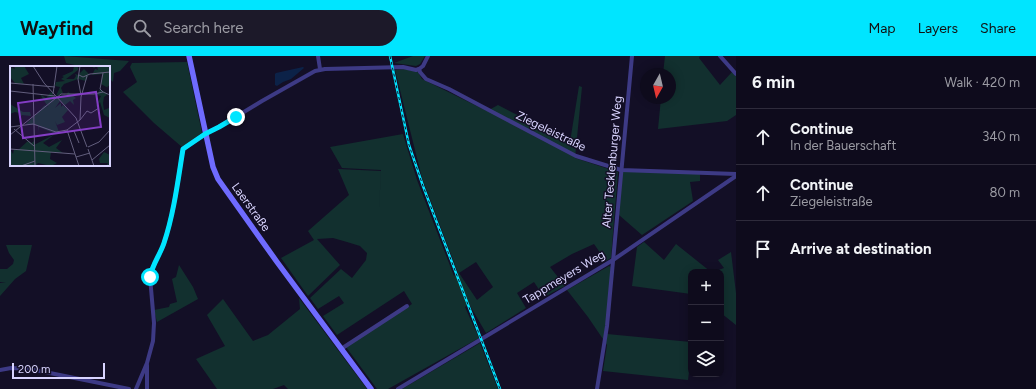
<!DOCTYPE html>
<html lang="en">
<head>
<meta charset="utf-8">
<style>
	:root { --surface:#0e0b1c; --page:#1c1929; --text:#f1f3f6; --muted:#9b9ba3; --line:#2e2b3b; --accent:#00e5ff }
	body { margin:0; font-family:Figtree,sans-serif; background:var(--page); color:var(--text) }
	.controls { position:absolute; right:12px; bottom:12px; display:grid; overflow:hidden; border-radius:8px; box-shadow:0 2px 10px #0003 }
	.controls button { width:36px; height:36px; display:grid; place-items:center; padding:0; border:0; border-bottom:1px solid var(--line); background:var(--surface); color:var(--text); font:20px sans-serif }
	.compass { position:absolute; left:640px; top:12px; width:36px; height:36px; border-radius:50%; background:var(--surface); box-shadow:0 2px 10px #0003; rotate:188deg }
	.scale { position:absolute; left:12px; bottom:10px; width:93px; box-sizing:border-box; padding-left:4px; border:2px solid #d9d4ff; border-top:0; font-size:11px; line-height:14px; white-space:nowrap; color:#d9d4ff; -webkit-text-stroke:3px #130f26; paint-order:stroke }
	.stop { position:absolute; width:12px; height:12px; margin:-9px; border:3px solid #00e5ff; border-radius:50%; background:#fff }
	.stop.end { background:#00e5ff; border-color:#fff; box-shadow:0 1px 4px #0008 }
	.list { margin:0; padding:0; list-style:none }
	h2 { display:flex; justify-content:space-between; align-items:center; height:52px; margin:0; padding:0 16px; font-size:17px }
	h2 small { font-size:13px; font-weight:400; color:var(--muted) }
	.list li { display:grid; grid-template-columns:26px 1fr auto; gap:12px; align-items:center; box-sizing:border-box; height:56px; padding:0 16px; border-top:1px solid var(--line) }
	.list b { display:block; font-size:15px; white-space:nowrap }
	.list p { margin:0; font-size:13px; white-space:nowrap; color:var(--muted) }
	.list em { font-size:13px; font-style:normal; color:var(--muted) }
	.icon { flex:none; width:22px; height:22px; fill:none; stroke:currentColor; stroke-width:2; stroke-linecap:round; stroke-linejoin:round }
	.map { position:relative; flex:none; width:736px; height:333px; overflow:hidden }
	header { display:flex; align-items:center; gap:24px; box-sizing:border-box; height:56px; padding:0 20px; background:var(--accent); color:#111 }
	header strong { font-size:19px }
	nav { display:flex; gap:22px; margin-inline-start:auto; font-size:14px }
	.search { width:280px; height:36px; background:var(--page); display:flex; align-items:center; gap:10px; box-sizing:border-box; padding:0 14px; border-radius:22px; color:var(--muted); font-size:15px }
	main { display:flex }
	aside { flex:1; background:var(--surface) }
	.map>svg:first-child { display:block }
	.green { fill:#12302f; fill-rule:evenodd }
	.water { fill:#0c2248 }
	.lines { fill:none; stroke-linecap:round; stroke-linejoin:round }
	.street { stroke:#3d3a85; stroke-width:4 }
	.secondary { stroke:#6f6bff; stroke-width:5.5 }
	.rail-casing { stroke:#00e5ff; stroke-width:2.5 }
	.rail { stroke:#130f26; stroke-width:1; stroke-dasharray:3; stroke-linecap:butt }
	.route { stroke:#00e5ff; stroke-width:5 }
	.labels { text-anchor:middle; stroke-width:3; stroke-linejoin:round; paint-order:stroke }
	.street-label { font-size:12px; fill:#d9d4ff; stroke:#130f26 }
	.inset-road { fill:none; stroke:#625e7d; stroke-width:1 }
	.view { fill:#843dc5; fill-opacity:0.15; stroke:#843dc5; stroke-width:2 }
	.inset-edge { fill:none; stroke:#d9d4ff; stroke-width:2 }
</style>
</head>
<body>
<header>
<strong>Wayfind</strong>
<div class="search"><svg class="icon" aria-label="search" viewBox="0 0 24 24"><circle cx="10" cy="10" r="6"/><path d="M15 15l6 6"/></svg>Search here</div>
<nav><a>Map</a><a>Layers</a><a>Share</a></nav>
</header>
<main>
<div class="map">
<svg width="736" height="333" viewBox="0 0 736 333">
	<rect width="100%" height="100%" fill="#130f26"/>
	<!-- green -->
	<g class="green">
		<path d="M 64,0 L 129,5 L 120,15 L 114,17 L 113,26 L 109,22 L 109,11 L 83,11 L 66,7 Z"/>
		<path d="M 413,0 L 425,0 L 420,8 L 416,10 L 394,7 Z"/>
		<path d="M 665,0 L 700,0 L 699,2 L 720,29 L 732,16 L 736,20 L 736,59 L 727,65 L 658,73 L 661,42 L 670,42 L 670,18 L 663,18 Z"/>
		<path d="M 187,6 L 202,77 L 182,91 L 154,67 L 123,36 L 137,26 L 130,11 L 132,7 Z"/>
		<path d="M 405,13 L 418,16 L 422,23 L 487,55 L 498,49 L 570,86 L 579,30 L 582,31 L 575,102 L 618,116 L 611,202 L 606,205 L 594,188 L 572,198 L 550,211 L 565,230 L 544,241 L 534,226 L 517,237 L 526,252 L 486,277 L 469,248 L 465,251 L 479,282 L 388,333 L 377,333 L 346,291 L 412,248 L 404,235 L 337,279 L 323,260 L 344,247 L 339,240 L 318,253 L 310,242 L 341,213 L 352,222 L 366,204 L 367,197 L 360,190 L 347,186 L 333,182 L 317,183 L 340,209 L 308,240 L 281,202 L 314,184 L 308,175 L 349,139 L 338,113 L 381,115 L 378,173 L 381,114 L 342,112 L 330,91 L 403,78 L 417,124 L 454,220 L 458,217 L 422,122 L 395,14 ZM 476,206 L 493,231 L 477,244 L 459,217 Z"/>
		<path d="M 622,115 L 700,118 L 700,125 L 690,126 L 693,145 L 642,179 L 619,159 Z"/>
		<path d="M 644,186 L 664,204 L 676,188 L 711,216 L 691,216 L 691,238 L 632,230 L 637,191 Z"/>
		<path d="M 6,189 L 32,189 L 26,215 L 15,223 L 0,240 L 0,227 L 6,226 L 0,226 L 0,213 L 7,213 L 13,208 L 14,204 L 9,197 Z"/>
		<path d="M 731,196 L 736,237 L 736,269 L 721,257 L 721,216 L 713,216 L 724,212 L 718,204 Z"/>
		<path d="M 179,209 L 193,231 L 198,243 L 157,266 L 154,254 L 169,251 L 170,248 L 177,246 L 172,223 L 176,221 Z"/>
		<path d="M 609,210 L 611,211 L 607,278 L 691,286 L 691,299 L 688,324 L 603,315 L 607,289 L 588,261 L 567,234 Z"/>
		<path d="M 299,242 L 367,333 L 288,333 L 284,329 L 273,333 L 217,333 L 196,303 L 225,290 L 207,259 L 223,243 L 253,285 L 268,279 L 300,253 Z"/>
		<path d="M 480,287 L 498,333 L 402,333 Z"/>
	</g>
	<!-- water -->
	<path class="water" d="M 303,11 L 304,12 L 291,23 L 283,26 L 277,30 L 275,29 L 275,18 L 276,17 Z"/>
	<g class="lines">
		<!-- street -->
		<g class="street">
			<path d="M 318,0 L 320,13"/>
			<path d="M 720,0 L 736,18"/>
			<path d="M 419,13 L 420,16 L 426,23 L 449,33 L 576,100 L 621,114 L 736,118"/>
			<path d="M 341,293 L 407,250"/>
			<path d="M 147,309 L 147,333"/>
			<path d="M 0,314 L 11,312 L 30,313 L 129,333"/>
			<path d="M 136,333 L 147,307 L 153,285 L 154,267 L 150,221 C 152,209 160,199 164,187 C 174,157 178,124 183,93 L 205,78 L 219,71 L 262,45 L 315,15 L 325,13 L 403,11 L 416,14 L 419,13 L 423,10 L 428,0"/>
			<path d="M 398,333 L 613,204 L 736,120"/>
			<path d="M 597,333 L 607,270 L 632,0"/>
		</g>
		<!-- secondary -->
		<path class="secondary" d="M 189,0 L 208,88 L 213,111 L 218,123 L 277,206 L 371,333"/>
		<defs>
			<path id="rail" d="M 390,0 L 409,89 L 423,130 L 500,333"/>
		</defs>
		<!-- rail casing -->
		<use href="#rail" class="rail-casing"/>
		<!-- rail -->
		<use href="#rail" class="rail"/>
	</g>
	<g class="lines">
		<!-- route -->
		<path class="route" d="M 150,221 C 152,209 160,199 164,187 C 174,157 178,124 183,93 L 205,78 L 219,71 L 236,61"/>
	</g>
	<g class="labels">
		<!-- street labels -->
		<g class="street-label">
			<text transform="translate(551 75) rotate(26)" y="4">Ziegeleistraße</text>
			<text transform="translate(612 106) rotate(-85)" y="4">Alter Tecklenburger Weg</text>
			<text transform="translate(251 151) rotate(54)" y="4">Laerstraße</text>
			<text transform="translate(564 221) rotate(-31)" y="4">Tappmeyers Weg</text>
		</g>
	</g>
	<!-- overview -->
	<g transform="translate(10 10)">
		<rect width="100" height="100" fill="#130f26"/>
		<path d="M 4,0 L 14,0 L 19,8 L 11,12 L 14,18 L 5,17 L 0,11 L 0,1 L 5,3 ZM 64,0 L 68,0 L 68,4 L 56,13 L 64,13 L 66,10 L 65,8 L 68,9 L 74,3 L 79,8 L 76,15 L 68,13 L 54,18 L 51,22 L 53,27 L 46,30 L 50,21 L 45,20 L 46,16 L 55,15 L 51,13 L 54,11 L 52,10 L 63,5 ZM 81,0 L 100,0 L 100,19 L 97,21 L 100,23 L 91,18 L 92,8 L 82,9 L 85,3 L 88,4 L 87,0 L 84,2 ZM 90,23 L 98,28 L 94,31 L 93,37 L 94,44 L 99,42 L 100,37 L 100,52 L 94,49 L 90,36 L 85,42 L 91,30 L 87,29 ZM 41,26 L 45,31 L 39,35 L 46,31 L 50,35 L 45,42 L 51,37 L 51,41 L 53,39 L 58,44 L 52,51 L 55,56 L 47,59 L 45,55 L 49,66 L 46,68 L 29,61 L 29,66 L 28,59 L 15,59 L 35,39 L 38,41 L 30,28 L 36,32 ZM 58,26 L 66,32 L 63,34 L 64,39 L 60,35 L 55,39 L 46,31 L 55,28 L 56,30 ZM 0,38 L 13,46 L 20,46 L 21,50 L 12,49 L 10,51 L 9,47 L 5,46 L 0,48 L 0,52 ZM 45,68 L 33,77 L 39,81 L 52,74 L 46,82 L 53,87 L 41,86 L 40,93 L 47,97 L 41,100 L 28,97 L 25,100 L 0,100 L 0,83 L 3,88 L 4,83 L 8,84 L 18,75 L 22,77 L 24,75 L 24,79 ZM 94,86 L 100,89 L 100,100 L 96,100 L 98,97 L 90,97 L 89,93 Z" fill="#12302f"/>
		<path class="inset-road" d="M 23,0 L 34,17 L 66,52 L 77,81M 70,0 L 68,13 L 71,29M 93,7 L 90,23 L 93,26M 69,9 L 73,11 L 80,8 L 100,6M 0,17 L 45,21M 23,18 L 25,100M 0,25 L 45,30M 43,28 L 47,0M 70,54 L 77,45 L 81,47 L 89,42M 0,61 L 23,58 L 46,66 L 57,64 L 70,54 L 71,31 L 77,10M 4,63 L 24,80M 57,64 L 69,100M 64,65 L 69,77M 0,69 L 51,28 L 84,28 L 93,26 L 100,29M 78,81 L 89,76 L 100,64M 0,83 L 65,88M 78,83 L 84,100M 66,91 L 80,87M 82,94 L 100,79M 11,100 L 25,95"/>
		<path class="view" d="M 86,26 L 91,61 L 13,72 L 8,37 Z"/>
		<rect width="100" height="100" class="inset-edge"/>
	</g>
</svg>
<div class="controls">
<button>+</button>
<button>−</button>
<button><svg class="icon" aria-label="layers" viewBox="0 0 24 24"><path d="M12 4l9 5-9 5-9-5zM3 14l9 5 9-5"/></svg></button>
</div>
<svg class="compass" viewBox="-18 -18 36 36"><path d="M0-13l5 13h-10z" fill="#e53935"/><path d="M0 13l5-13h-10z" fill="#9b9ba3"/></svg>
<div class="scale">200 m</div>
<div class="stop" style="left:150px;top:221px"></div>
<div class="stop end" style="left:236px;top:61px"></div>
</div>
<aside>
<h2>6 min<small>Walk · 420 m</small></h2>
<ul class="list">
<li><svg class="icon" aria-label="ahead" viewBox="0 0 24 24"><path d="M12 20V5M6 11l6-6 6 6"/></svg><div><b>Continue</b><p>In der Bauerschaft</p></div><em>340 m</em></li>
<li><svg class="icon" aria-label="ahead" viewBox="0 0 24 24"><path d="M12 20V5M6 11l6-6 6 6"/></svg><div><b>Continue</b><p>Ziegeleistraße</p></div><em>80 m</em></li>
<li><svg class="icon" aria-label="arrive" viewBox="0 0 24 24"><path d="M6 21V4h12l-3 4 3 4H6"/></svg><div><b>Arrive at destination</b></div></li>
</ul>
</aside>
</main>
</body>
</html>
